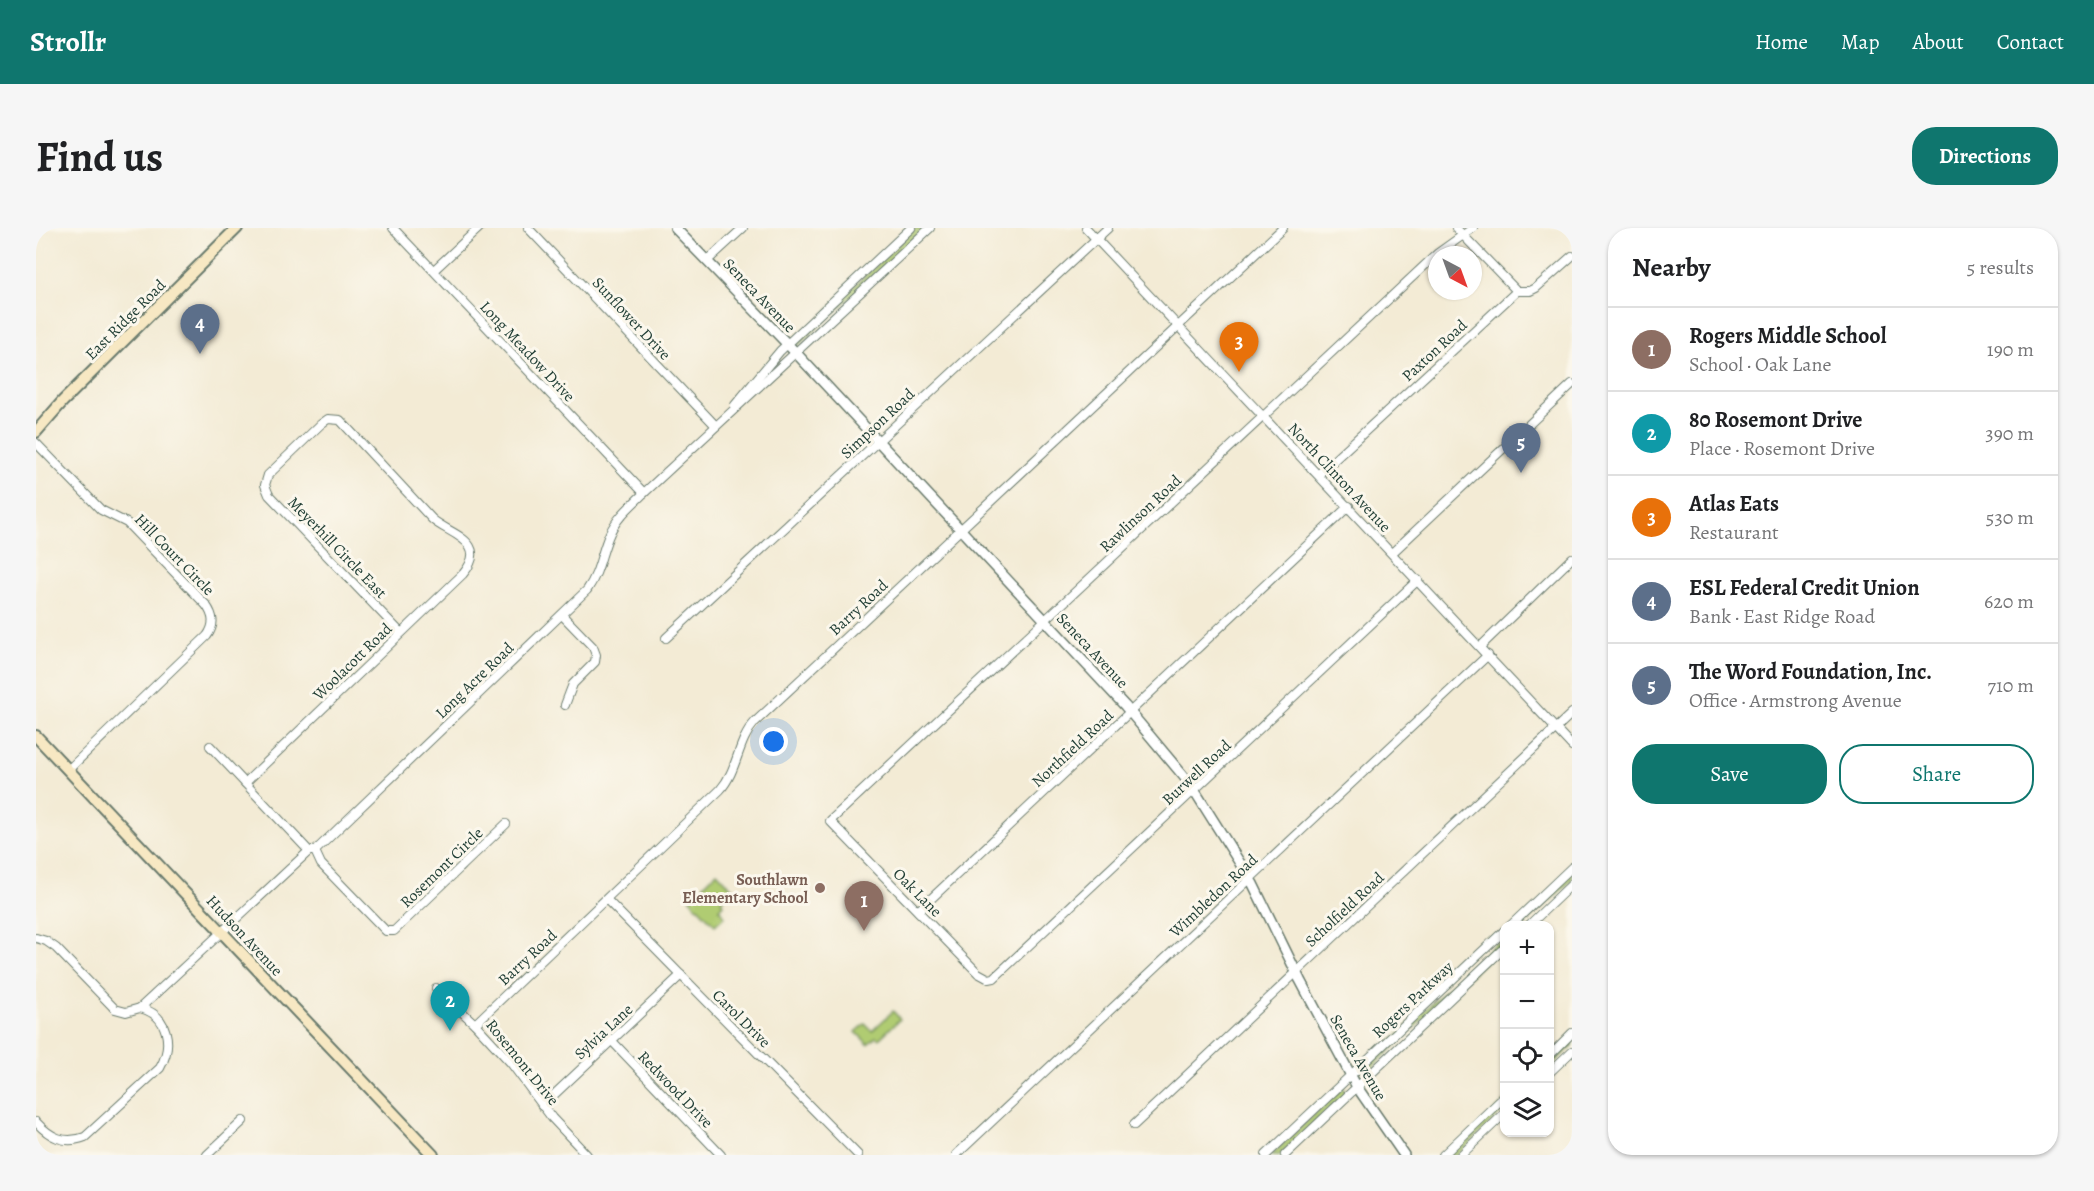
<!DOCTYPE html>
<html lang="en">
<head>
<meta charset="utf-8">
<style>
	:root { --surface:#fff; --page:#f6f6f6; --text:#202124; --muted:#757577; --line:#e0e0e0; --accent:#0f766e }
	body { margin:0; font-family:Alegreya,serif; background:var(--page); color:var(--text) }
	.controls { position:absolute; right:18px; bottom:18px; display:grid; overflow:hidden; border-radius:12px; box-shadow:0 2px 4px #0004 }
	.controls button { width:54px; height:54px; display:grid; place-items:center; padding:0; border:0; border-bottom:2px solid var(--line); background:var(--surface); color:var(--text); font:30px sans-serif }
	.compass { position:absolute; left:1392px; top:18px; width:54px; height:54px; border-radius:50%; background:var(--surface); box-shadow:0 2px 4px #0004; rotate:139deg }
	.you { position:absolute; left:738px; top:514px; width:21px; height:21px; margin:-15px; border:4px solid #fff; border-radius:50%; background:#1a73e8; box-shadow:0 0 0 9px #1a73e833 }
	.badge { display:grid; place-items:center; width:39px; height:39px; border-radius:50%; background:var(--accent); color:#fff; font-size:20px; font-weight:700 }
	.pin { position:absolute; translate:-50% -50px; filter:drop-shadow(0 2px 3px #0008) }
	.pin::after { content:''; position:absolute; top:32px; width:21px; height:18px; background:inherit; clip-path:polygon(0 0,100% 0,50% 100%) }
	.list { margin:0; padding:0; list-style:none }
	h2 { display:flex; justify-content:space-between; align-items:center; height:78px; margin:0; padding:0 24px; font-size:26px }
	h2 small { font-size:20px; font-weight:400; color:var(--muted) }
	.list li { display:grid; grid-template-columns:39px 1fr auto; gap:18px; align-items:center; box-sizing:border-box; height:84px; padding:0 24px; border-top:2px solid var(--line) }
	.list b { display:block; font-size:22px; white-space:nowrap }
	.list p { margin:0; font-size:20px; white-space:nowrap; color:var(--muted) }
	.list em { font-size:20px; font-style:normal; color:var(--muted) }
	.actions { display:flex; gap:12px; padding:18px 24px }
	.actions a { flex:1; padding:14px 0; border:2px solid var(--accent); border-radius:24px; text-align:center; font-size:21px; color:var(--accent) }
	.actions .main { background:var(--accent); color:#fff }
	.icon { flex:none; width:33px; height:33px; fill:none; stroke:currentColor; stroke-width:2; stroke-linecap:round; stroke-linejoin:round }
	.map { position:relative; flex:none; width:1536px; height:927px; overflow:hidden; border-radius:24px }
	header { display:flex; align-items:center; gap:36px; box-sizing:border-box; height:84px; padding:0 30px; background:var(--accent); color:#fff }
	header strong { font-size:28px }
	nav { display:flex; gap:33px; margin-inline-start:auto; font-size:21px }
	.intro { display:flex; align-items:center; justify-content:space-between; box-sizing:border-box; height:144px; padding:0 36px }
	h1 { margin:0; font-size:42px }
	.button { padding:15px 27px; border-radius:24px; background:var(--accent); color:#fff; font-size:21px; font-weight:700 }
	main { display:flex; gap:36px; padding:0 36px }
	aside { flex:1; background:var(--surface); border-radius:24px; box-shadow:0 2px 4px #0004 }
	.map>svg:first-child { display:block }
	.green { fill:#b0cc72; stroke:#688453; stroke-width:1.5 }
	.lines { fill:none; stroke-linecap:round; stroke-linejoin:round }
	.minor-casing { stroke:#697a6c; stroke-width:10 }
	.tertiary-casing { stroke:#697a6c; stroke-width:12 }
	.secondary-casing { stroke:#697a6c; stroke-width:14 }
	.minor { stroke:#fff; stroke-width:8 }
	.tertiary { stroke:#fff; stroke-width:9 }
	.secondary { stroke:#f7e8c3; stroke-width:10 }
	.education-dot { fill:#8d6e63; stroke:#fbf7ec; stroke-width:2 }
	.labels { text-anchor:middle; stroke-width:6; stroke-linejoin:round; paint-order:stroke }
	.street-label { font-size:16px; fill:#1f3d34; stroke:#fbf7ec }
	.education-label { font-size:16px; font-weight:bold; fill:#785e54; stroke:#fbf7ec; text-anchor:end }
</style>
</head>
<body>
<header>
<strong>Strollr</strong>
<nav><a>Home</a><a>Map</a><a>About</a><a>Contact</a></nav>
</header>
<div class="intro"><h1>Find us</h1><a class="button">Directions</a></div>
<main>
<div class="map">
<svg width="1536" height="927" viewBox="0 0 1536 927">
	<rect width="100%" height="100%" fill="#fbf7ec"/>
	<filter id="ink" filterUnits="userSpaceOnUse"><feTurbulence type="fractalNoise" baseFrequency=".0167" numOctaves="2"/><feDisplacementMap in="SourceGraphic" scale="12" xChannelSelector="R" yChannelSelector="G"/><feConvolveMatrix kernelMatrix="1 2 1 2 8 2 1 2 1" color-interpolation-filters="sRGB"/></filter>
	<filter id="wash" filterUnits="userSpaceOnUse"><feTurbulence type="fractalNoise" baseFrequency=".008" numOctaves="4" result="noise"/><feDisplacementMap in="SourceGraphic" scale="24" xChannelSelector="R" yChannelSelector="G"/><feGaussianBlur stdDeviation="1.35" result="paint"/><feColorMatrix in="noise" values="0 0 0 0 0 0 0 0 0 0 0 0 0 0 0 0 0 1.4 0 .05"/><feComposite in="paint" operator="in"/></filter>
	<g filter="url(#wash)">
		<rect width="100%" height="100%" fill="#f3ebd5"/>
		<!-- green -->
		<g class="green">
			<path d="M 880,0 L 889,0 L 763,117 L 760,117 L 759,113 Z"/>
			<path d="M 681,644 L 697,661 L 685,673 L 687,676 L 683,681 L 689,688 L 679,697 L 654,671 Z"/>
			<path d="M 1536,644 L 1536,652 L 1487,697 L 1479,698 Z"/>
			<path d="M 1460,715 L 1463,715 L 1464,719 L 1330,845 L 1327,845 L 1326,841 Z"/>
			<path d="M 857,783 L 864,791 L 843,811 L 840,809 L 832,816 L 820,804 L 829,796 L 836,803 Z"/>
			<path d="M 1536,811 L 1536,818 L 1514,839 L 1514,832 Z"/>
			<path d="M 1305,861 L 1308,861 L 1310,865 L 1244,927 L 1235,927 Z"/>
			<path d="M 1468,874 L 1468,882 L 1421,927 L 1412,927 Z"/>
		</g>
	</g>
	<g filter="url(#ink)">
		<g class="lines">
			<defs>
				<g id="minor">
					<path d="M 357,0 L 608,265"/>
					<path d="M 492,0 L 680,198"/>
					<path d="M 1050,0 L 1536,518"/>
					<path d="M 1420,0 L 1481,63"/>
					<path d="M 671,33 L 707,0"/>
					<path d="M 398,42 L 443,0"/>
					<path d="M 699,177 L 744,123 L 875,0"/>
					<path d="M 0,215 L 65,282 L 91,295 L 170,377 C 178,388 179,397 171,408 L 32,542"/>
					<path d="M 1283,246 L 1481,63 L 1494,63 L 1500,60 L 1536,28"/>
					<path d="M 1356,325 L 1536,156"/>
					<path d="M 1382,352 L 958,750 L 953,751 L 942,745 L 794,593 L 1402,25 L 1437,0"/>
					<path d="M 526,387 L 557,419 L 560,427 L 559,434 L 537,456 L 529,477"/>
					<path d="M 630,410 L 1072,0"/>
					<path d="M 1444,419 L 1536,330"/>
					<path d="M 174,518 L 273,623"/>
					<path d="M 209,555 L 427,346 C 455,313 412,306 396,291 L 304,192 L 292,191 L 285,196 L 232,247 L 229,257 L 233,267 L 365,405"/>
					<path d="M 279,623 L 285,636 L 350,703 L 358,703 L 470,596"/>
					<path d="M 571,672 L 822,927"/>
					<path d="M 882,683 L 1313,278"/>
					<path d="M 1474,698 L 1536,639"/>
					<path d="M 1492,698 L 1536,656"/>
					<path d="M 0,710 L 10,713 L 20,720 L 79,781 L 90,784 L 104,780 C 133,787 137,817 124,840 L 49,909 C 28,917 14,909 0,894"/>
					<path d="M 400,760 L 439,796 L 475,835 L 516,890 L 551,927"/>
					<path d="M 104,780 L 273,623 L 279,623 L 551,362 C 564,344 565,324 574,305 C 581,289 596,277 608,265 L 894,0"/>
					<path d="M 439,796 L 684,562 C 702,542 701,514 719,494 L 1247,0"/>
					<path d="M 576,813 L 685,927"/>
					<path d="M 1514,827 L 1536,805"/>
					<path d="M 1514,844 L 1536,823"/>
					<path d="M 506,878 L 645,747"/>
					<path d="M 1098,897 L 1536,485"/>
					<path d="M 171,927 L 207,893"/>
					<path d="M 920,927 L 1452,427"/>
					<path d="M 1230,927 L 1468,703"/>
					<path d="M 1249,927 L 1468,720"/>
					<path d="M 1407,927 L 1468,869"/>
					<path d="M 1425,927 L 1468,886"/>
				</g>
				<path id="tertiary" d="M 639,0 L 760,125 L 1089,478 L 1155,557 L 1217,656 L 1264,752 L 1321,859 L 1368,927"/>
				<g id="secondary">
					<path d="M 0,204 L 27,173 L 201,0"/>
					<path d="M 0,508 L 397,927"/>
				</g>
			</defs>
			<!-- minor casing -->
			<use href="#minor" class="minor-casing"/>
			<!-- tertiary casing -->
			<use href="#tertiary" class="tertiary-casing"/>
			<!-- secondary casing -->
			<use href="#secondary" class="secondary-casing"/>
			<!-- minor -->
			<use href="#minor" class="minor"/>
			<!-- tertiary -->
			<use href="#tertiary" class="tertiary"/>
			<!-- secondary -->
			<use href="#secondary" class="secondary"/>
		</g>
	</g>
	<!-- markers -->
	<circle class="education-dot" cx="784" cy="660" r="6"/>
	<g class="labels">
		<!-- street labels -->
		<g class="street-label">
			<text transform="translate(724 67) rotate(46)" y="6">Seneca Avenue</text>
			<text transform="translate(596 90) rotate(47)" y="6">Sunflower Drive</text>
			<text transform="translate(89 91) rotate(-45)" y="6">East Ridge Road</text>
			<text transform="translate(1398 122) rotate(-43)" y="6">Paxton Road</text>
			<text transform="translate(492 123) rotate(47)" y="6">Long Meadow Drive</text>
			<text transform="translate(841 195) rotate(-43)" y="6">Simpson Road</text>
			<text transform="translate(1304 249) rotate(47)" y="6">North Clinton Avenue</text>
			<text transform="translate(1104 285) rotate(-43)" y="6">Rawlinson Road</text>
			<text transform="translate(302 319) rotate(46)" y="6">Meyerhill Circle East</text>
			<text transform="translate(139 326) rotate(46)" y="6">Hill Court Circle</text>
			<text transform="translate(822 379) rotate(-43)" y="6">Barry Road</text>
			<text transform="translate(1057 422) rotate(47)" y="6">Seneca Avenue</text>
			<text transform="translate(316 433) rotate(-44)" y="6">Woolacott Road</text>
			<text transform="translate(438 452) rotate(-44)" y="6">Long Acre Road</text>
			<text transform="translate(1036 520) rotate(-43)" y="6">Northfield Road</text>
			<text transform="translate(1160 544) rotate(-43)" y="6">Burwell Road</text>
			<text transform="translate(405 639) rotate(-44)" y="6">Rosemont Circle</text>
			<text transform="translate(882 664) rotate(45)" y="6">Oak Lane</text>
			<text transform="translate(1177 667) rotate(-43)" y="6">Wimbledon Road</text>
			<text transform="translate(1308 681) rotate(-43)" y="6">Scholfield Road</text>
			<text transform="translate(209 707) rotate(47)" y="6">Hudson Avenue</text>
			<text transform="translate(491 729) rotate(-43)" y="6">Barry Road</text>
			<text transform="translate(1376 771) rotate(-43)" y="6">Rogers Parkway</text>
			<text transform="translate(706 790) rotate(45)" y="6">Carol Drive</text>
			<text transform="translate(567 803) rotate(-43)" y="6">Sylvia Lane</text>
			<text transform="translate(1323 829) rotate(60)" y="6">Seneca Avenue</text>
			<text transform="translate(487 834) rotate(51)" y="6">Rosemont Drive</text>
			<text transform="translate(640 861) rotate(46)" y="6">Redwood Drive</text>
		</g>
		<!-- education labels -->
		<g class="education-label">
			<text x="772" y="657">Southlawn<tspan x="772" dy="18">Elementary School</tspan></text>
		</g>
	</g>
</svg>
<div class="controls">
<button>+</button>
<button>−</button>
<button><svg class="icon" aria-label="locate" viewBox="0 0 24 24"><circle cx="12" cy="12" r="6"/><path d="M12 2v4M12 18v4M2 12h4M18 12h4"/></svg></button>
<button><svg class="icon" aria-label="layers" viewBox="0 0 24 24"><path d="M12 4l9 5-9 5-9-5zM3 14l9 5 9-5"/></svg></button>
</div>
<svg class="compass" viewBox="-18 -18 36 36"><path d="M0-13l5 13h-10z" fill="#e53935"/><path d="M0 13l5-13h-10z" fill="#757577"/></svg>
<div class="you"></div>
<div class="pin badge" style="left:828px;top:703px;background:#8d6e63">1</div>
<div class="pin badge" style="left:414px;top:803px;background:#0f9aa8">2</div>
<div class="pin badge" style="left:1203px;top:144px;background:#e8710a">3</div>
<div class="pin badge" style="left:164px;top:126px;background:#5c6f8a">4</div>
<div class="pin badge" style="left:1485px;top:245px;background:#5c6f8a">5</div>
</div>
<aside>
<h2>Nearby<small>5 results</small></h2>
<ul class="list">
<li><span class="badge" style="background:#8d6e63">1</span><div><b>Rogers Middle School</b><p>School · Oak Lane</p></div><em>190 m</em></li>
<li><span class="badge" style="background:#0f9aa8">2</span><div><b>80 Rosemont Drive</b><p>Place · Rosemont Drive</p></div><em>390 m</em></li>
<li><span class="badge" style="background:#e8710a">3</span><div><b>Atlas Eats</b><p>Restaurant</p></div><em>530 m</em></li>
<li><span class="badge" style="background:#5c6f8a">4</span><div><b>ESL Federal Credit Union</b><p>Bank · East Ridge Road</p></div><em>620 m</em></li>
<li><span class="badge" style="background:#5c6f8a">5</span><div><b>The Word Foundation, Inc.</b><p>Office · Armstrong Avenue</p></div><em>710 m</em></li>
</ul>
<div class="actions"><a class="main">Save</a><a>Share</a></div>
</aside>
</main>
</body>
</html>
